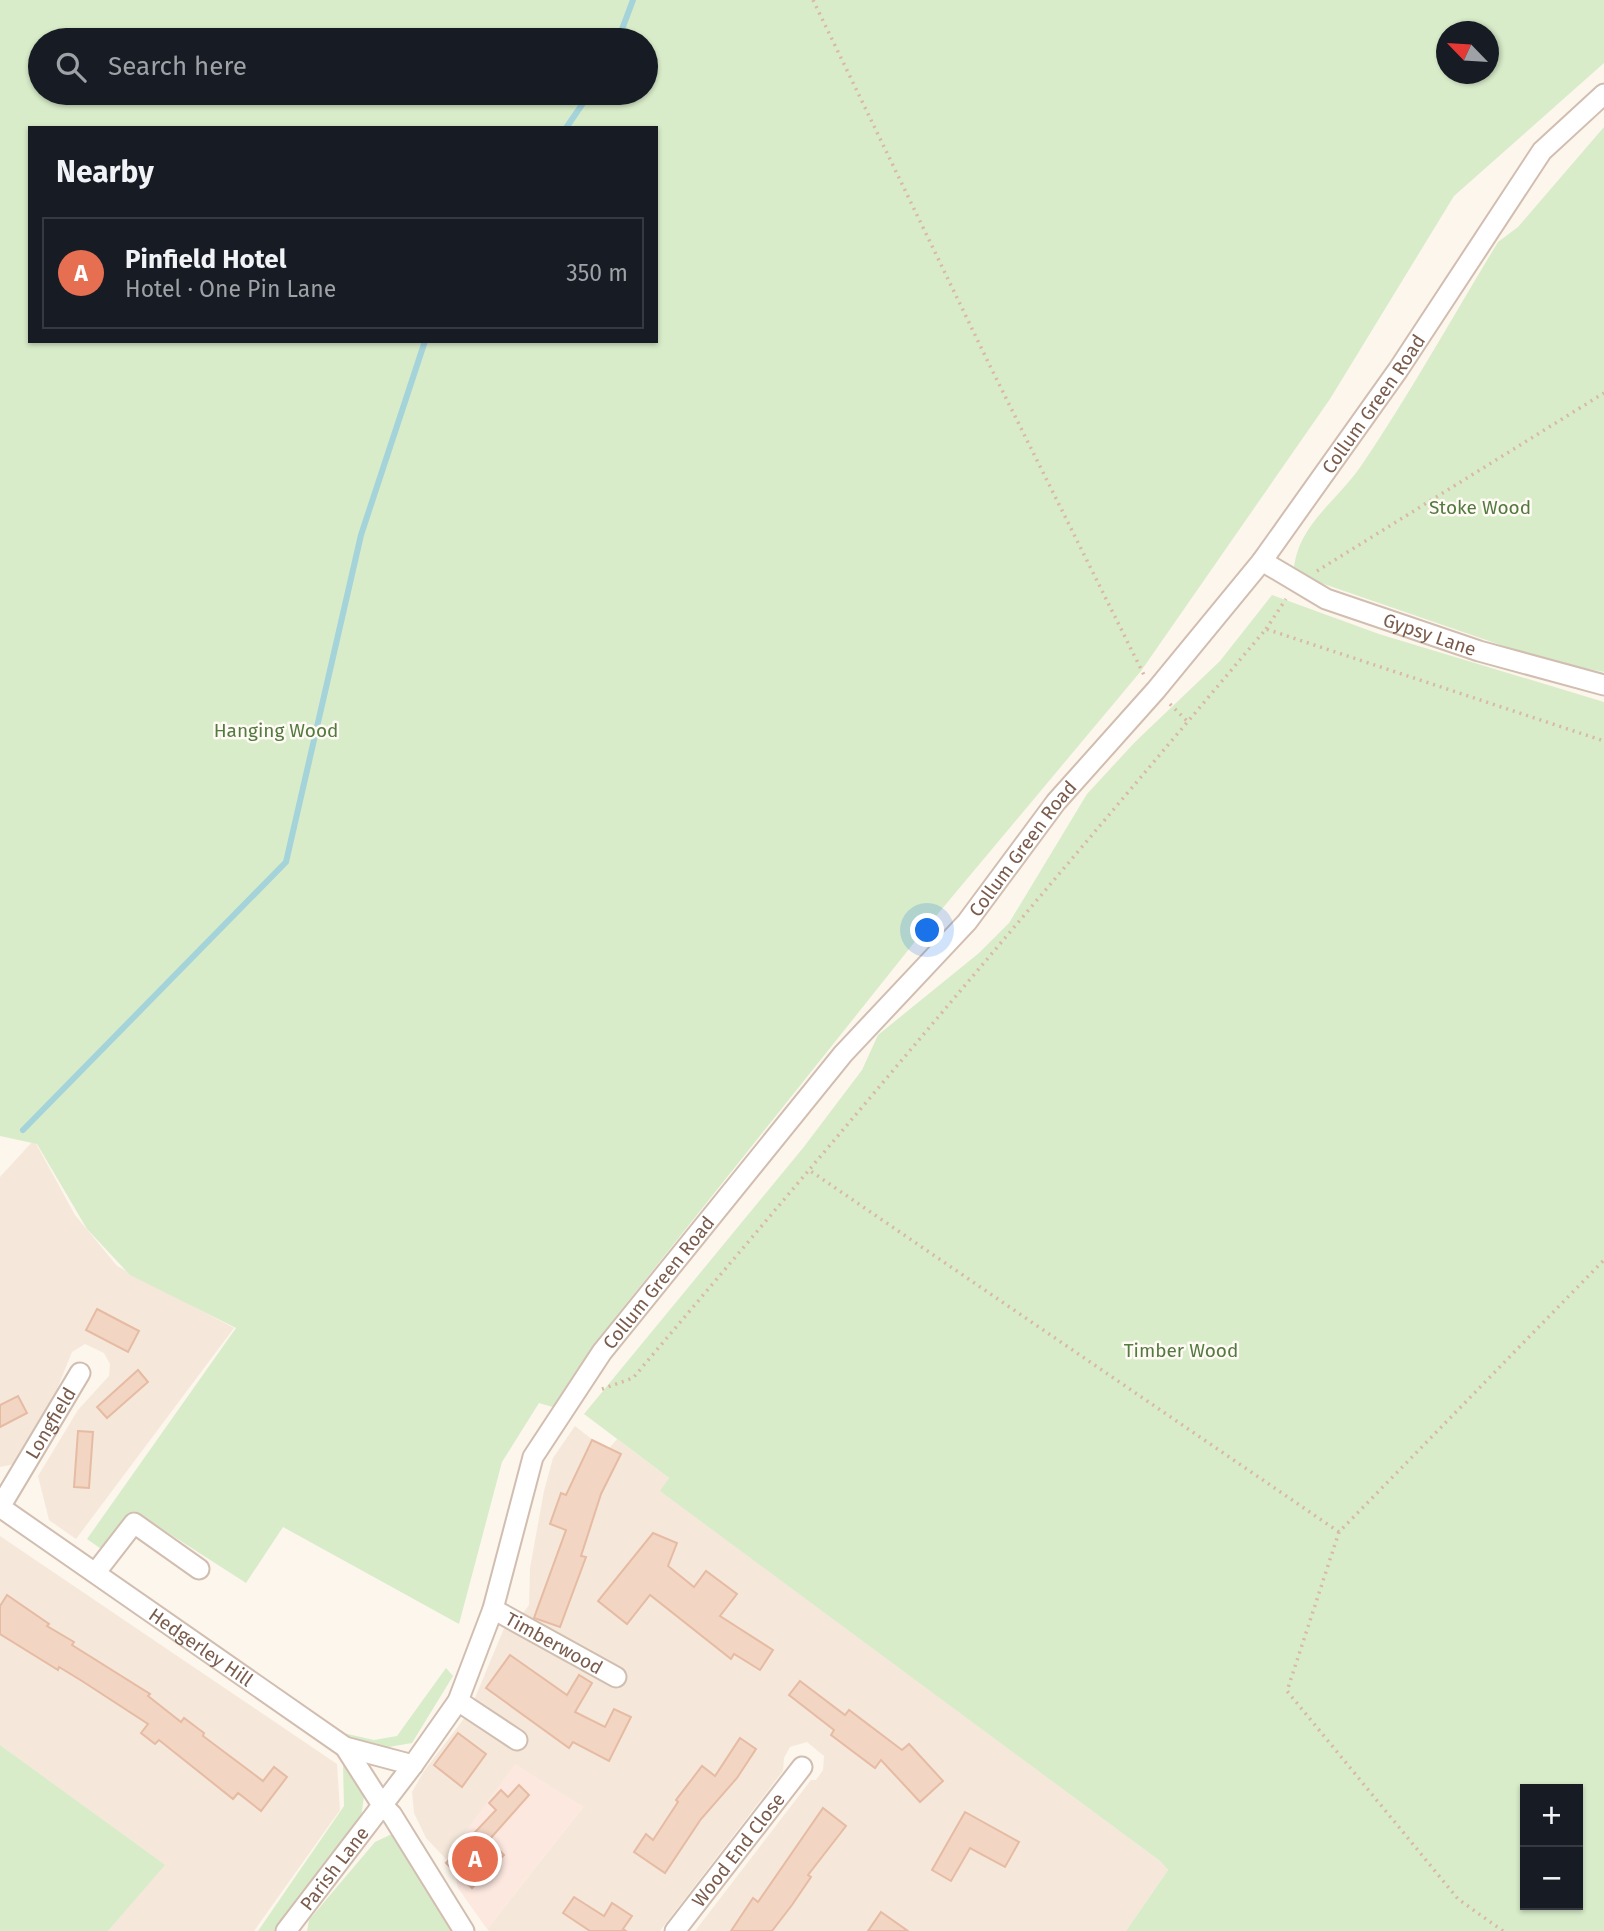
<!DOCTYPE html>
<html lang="en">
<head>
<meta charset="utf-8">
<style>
	:root { --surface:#171b24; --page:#242831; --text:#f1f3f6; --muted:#9ea1a6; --line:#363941; --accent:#e76f51 }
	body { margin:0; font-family:"Fira Sans",sans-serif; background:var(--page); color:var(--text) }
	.controls { position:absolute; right:21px; bottom:21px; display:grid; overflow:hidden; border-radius:0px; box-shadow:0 2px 5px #0004 }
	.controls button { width:63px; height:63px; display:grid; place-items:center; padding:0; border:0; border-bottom:2px solid var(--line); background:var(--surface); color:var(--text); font:35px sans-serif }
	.compass { position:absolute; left:1436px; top:21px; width:63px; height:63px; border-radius:50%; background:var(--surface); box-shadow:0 2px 5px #0004; rotate:295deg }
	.you { position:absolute; left:928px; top:931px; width:24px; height:24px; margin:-18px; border:5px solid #fff; border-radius:50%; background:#1a73e8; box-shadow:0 0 0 10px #1a73e833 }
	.badge { display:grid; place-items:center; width:46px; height:46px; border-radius:50%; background:var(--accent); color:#fff; font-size:23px; font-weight:700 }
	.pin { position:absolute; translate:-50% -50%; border:4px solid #fff; box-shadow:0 2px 7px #0006 }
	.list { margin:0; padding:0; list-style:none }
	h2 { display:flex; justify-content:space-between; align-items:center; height:91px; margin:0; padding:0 28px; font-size:30px }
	h2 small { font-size:23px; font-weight:400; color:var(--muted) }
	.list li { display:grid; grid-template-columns:46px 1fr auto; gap:21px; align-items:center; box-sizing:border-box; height:112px; margin:0 14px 14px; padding:0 14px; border:2px solid var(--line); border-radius:0px }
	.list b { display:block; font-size:26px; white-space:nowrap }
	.list p { margin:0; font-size:23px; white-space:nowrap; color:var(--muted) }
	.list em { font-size:23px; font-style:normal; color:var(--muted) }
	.icon { flex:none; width:38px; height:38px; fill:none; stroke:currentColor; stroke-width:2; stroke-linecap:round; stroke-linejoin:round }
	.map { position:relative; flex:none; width:1604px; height:1931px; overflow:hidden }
	.search { position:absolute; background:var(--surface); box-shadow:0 2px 5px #0004; left:28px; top:28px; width:630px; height:77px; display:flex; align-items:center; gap:18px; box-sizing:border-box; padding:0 24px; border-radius:38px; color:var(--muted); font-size:26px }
	.panel { position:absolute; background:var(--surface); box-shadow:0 2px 5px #0004; left:28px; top:126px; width:630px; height:217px; border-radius:0px }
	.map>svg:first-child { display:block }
	.residential { fill:#f5e8da }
	.commercial { fill:#fde8e0 }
	.green { fill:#d8ecc9; fill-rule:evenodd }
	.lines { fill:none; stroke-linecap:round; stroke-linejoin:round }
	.stream { stroke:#a5d3da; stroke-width:6 }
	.building { fill:#f3d5c3; stroke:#e6bba3; stroke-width:2 }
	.minor-casing { stroke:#d1beb0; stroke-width:23 }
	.path { stroke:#d9b8a5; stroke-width:3.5; stroke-dasharray:2 5; stroke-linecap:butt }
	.minor { stroke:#fff; stroke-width:19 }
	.labels { text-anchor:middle; stroke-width:5; stroke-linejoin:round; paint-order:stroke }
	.street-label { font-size:19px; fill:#7a5c4d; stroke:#fffaf3 }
	.park-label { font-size:19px; fill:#537a41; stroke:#fffaf3 }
</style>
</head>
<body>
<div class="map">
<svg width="1604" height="1931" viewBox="0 0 1604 1931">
	<rect width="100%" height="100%" fill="#fdf6ec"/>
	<!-- residential -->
	<g class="residential">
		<path d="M 34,1140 L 75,1215 L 117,1266 L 234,1328 L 76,1539 L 49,1520 L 38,1476 L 78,1410 L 109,1376 L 110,1364 L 104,1353 L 85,1344 L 72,1352 L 51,1404 L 15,1464 L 0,1467 L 0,1177 Z"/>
		<path d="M 575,1426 L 607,1451 L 617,1439 L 669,1478 L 661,1491 L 1160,1861 L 1168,1870 L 1126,1931 L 695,1931 L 811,1780 L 816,1780 L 823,1770 L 824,1756 L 807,1742 L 790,1747 L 784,1758 L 783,1771 L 660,1931 L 489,1931 L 487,1929 L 583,1807 L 515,1765 L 446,1859 L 426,1838 L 414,1813 L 412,1792 L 424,1771 L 469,1712 L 505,1626 L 512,1628 L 529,1605 L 530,1568 L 544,1491 L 553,1458 Z"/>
		<path d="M 0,1536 L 337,1764 L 340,1810 L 254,1931 L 108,1931 L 164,1865 L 0,1745 Z"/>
	</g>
	<!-- commercial -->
	<path class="commercial" d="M 515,1764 L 583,1807 L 487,1929 L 458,1888 L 454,1869 L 446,1859 Z"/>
	<!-- green -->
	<g class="green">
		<path d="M 0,0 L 1604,0 L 1604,63 L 1454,196 L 1330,399 L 1141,671 L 921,934 L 594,1344 L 556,1408 L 539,1403 L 502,1462 L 459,1624 L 283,1527 L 246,1583 L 134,1511 L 104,1551 L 87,1539 L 236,1328 L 130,1275 L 87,1229 L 37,1144 L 0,1136 ZM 1446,32 L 1488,32 L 1488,74 L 1446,74 ZM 40,40 L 646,40 L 646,93 L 40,93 ZM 30,128 L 656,128 L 656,341 L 30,341 Z"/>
		<path d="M 1604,127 L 1604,672 L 1547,661 L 1318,582 L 1294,567 C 1300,523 1337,501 1361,466 C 1410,394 1453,316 1498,242 L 1518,227 Z"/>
		<path d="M 1272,595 L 1379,634 L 1604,702 L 1604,1931 L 1126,1931 L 1168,1870 L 1160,1861 L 660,1491 L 669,1478 L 584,1414 L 803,1148 L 862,1070 L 878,1035 L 979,953 L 1009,923 L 1087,794 L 1135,742 L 1220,661 ZM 1578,1789 L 1578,1905 L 1525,1905 L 1525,1789 Z"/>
		<path d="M 446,1668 L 453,1676 L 412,1743 L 377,1749 L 343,1733 L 374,1740 L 397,1736 Z"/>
		<path d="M 0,1745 L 165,1865 L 108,1931 L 0,1931 Z"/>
		<path d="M 343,1765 L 364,1796 L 361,1818 L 275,1931 L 258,1931 L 344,1806 Z"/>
		<path d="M 392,1834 L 451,1931 L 307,1931 L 309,1920 L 375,1842 Z"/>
	</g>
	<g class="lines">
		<!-- stream -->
		<g class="stream">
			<path d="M 618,40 L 633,0"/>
			<path d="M 566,128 L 590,93"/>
			<path d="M 23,1130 L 286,862 L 361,535 L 425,341"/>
		</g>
	</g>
	<!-- building -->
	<g class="building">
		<path d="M 97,1309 L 139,1331 L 128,1352 L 86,1330 Z"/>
		<path d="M 138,1370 L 148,1382 L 107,1418 L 97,1407 Z"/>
		<path d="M 18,1396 L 27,1413 L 0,1427 L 0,1405 Z"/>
		<path d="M 78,1431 L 93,1432 L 89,1488 L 74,1487 Z"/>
		<path d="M 592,1440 L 621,1454 L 601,1494 L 581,1556 L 586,1557 L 560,1627 L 534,1618 L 566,1530 L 550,1524 L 561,1493 L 566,1495 Z"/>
		<path d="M 653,1533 L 677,1543 L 668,1566 L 694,1587 L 706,1571 L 737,1594 L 720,1616 L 773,1650 L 760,1670 L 734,1654 L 731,1659 L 650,1595 L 627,1624 L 598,1601 Z"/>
		<path d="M 7,1595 L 49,1624 L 47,1626 L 74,1642 L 72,1645 L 150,1694 L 148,1696 L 181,1722 L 184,1718 L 204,1733 L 203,1736 L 263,1781 L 274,1767 L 287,1777 L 261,1811 L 238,1793 L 233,1799 L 159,1740 L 155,1744 L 141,1733 L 148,1724 L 82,1681 L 59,1667 L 58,1670 L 0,1634 L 0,1606 Z"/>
		<path d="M 510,1655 L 567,1695 L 579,1675 L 592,1683 L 575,1712 L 605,1727 L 614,1709 L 631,1717 L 609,1761 L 573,1742 L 569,1748 L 486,1688 Z"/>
		<path d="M 800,1681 L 845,1715 L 849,1710 L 902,1750 L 909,1744 L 943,1781 L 920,1802 L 881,1760 L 875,1768 L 831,1735 L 834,1730 L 789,1695 Z"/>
		<path d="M 458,1733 L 486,1754 L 462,1787 L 434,1765 Z"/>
		<path d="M 740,1738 L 756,1749 L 737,1778 L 701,1819 L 665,1873 L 634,1852 L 646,1834 L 653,1840 L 678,1802 L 676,1800 L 702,1766 L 715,1776 Z"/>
		<path d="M 519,1785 L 529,1795 L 489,1840 L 504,1855 L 472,1888 L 446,1863 L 496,1810 L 489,1803 L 501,1790 L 508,1797 Z"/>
		<path d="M 823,1808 L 846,1826 L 808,1875 L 811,1877 L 792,1905 L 772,1931 L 731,1931 L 753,1898 L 758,1902 Z"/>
		<path d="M 965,1812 L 1019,1842 L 1005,1867 L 970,1848 L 951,1881 L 932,1870 Z"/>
		<path d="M 574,1897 L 604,1916 L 612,1903 L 632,1916 L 623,1929 L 626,1931 L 590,1931 L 563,1913 Z"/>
		<path d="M 881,1912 L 908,1931 L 868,1931 Z"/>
	</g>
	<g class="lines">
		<defs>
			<g id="minor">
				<path id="s1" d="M 1262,561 L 1326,599 L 1479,651 L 1604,685"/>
				<path id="s2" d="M 0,1507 L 345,1747 L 382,1805 L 392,1815 L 464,1931"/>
				<path id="s3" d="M 0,1507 L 80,1373"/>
				<path d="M 96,1572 L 134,1523 L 199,1569"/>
				<path id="s4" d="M 493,1609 L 616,1677"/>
				<path d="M 458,1701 L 517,1740"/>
				<path d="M 345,1747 L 413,1765"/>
				<path id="s5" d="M 286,1931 L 413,1765 L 458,1701 L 493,1609 L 533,1457 L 602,1352 L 843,1054 L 967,922 L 1056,802 L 1156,690 L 1262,561 L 1398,370 L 1542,151 L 1604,94"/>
				<path id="s6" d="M 675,1931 L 802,1767"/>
			</g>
		</defs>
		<!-- minor casing -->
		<use href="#minor" class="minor-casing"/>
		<!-- path -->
		<g class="path">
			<path d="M 813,0 L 991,368 L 1144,675"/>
			<path d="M 1317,571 L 1604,393"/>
			<path d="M 1266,629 L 1286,599"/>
			<path d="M 1170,704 L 1188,722"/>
			<path d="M 602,1389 L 633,1378 L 809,1170"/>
			<path d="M 1339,1532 L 809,1170 L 1266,629 L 1604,741"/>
			<path d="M 1503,1931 L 1458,1899 L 1287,1691 L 1339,1532 L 1604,1260"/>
		</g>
		<!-- minor -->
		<use href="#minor" class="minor"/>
	</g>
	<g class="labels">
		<!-- street labels -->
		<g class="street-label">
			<text dy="7" stroke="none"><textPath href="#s5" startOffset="1892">Collum Green Road</textPath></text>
			<text dy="7" stroke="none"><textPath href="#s1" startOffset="184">Gypsy Lane</textPath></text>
			<text dy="7" stroke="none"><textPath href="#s5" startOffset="1325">Collum Green Road</textPath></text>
			<text dy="7" stroke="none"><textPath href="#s5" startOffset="758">Collum Green Road</textPath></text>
			<text dy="7" stroke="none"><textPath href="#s3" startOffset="98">Longfield</textPath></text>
			<text dy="7" stroke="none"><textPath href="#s4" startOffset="70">Timberwood</textPath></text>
			<text dy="7" stroke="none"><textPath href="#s2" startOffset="245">Hedgerley Hill</textPath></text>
			<text dy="7" stroke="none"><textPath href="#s6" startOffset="103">Wood End Close</textPath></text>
			<text dy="7" stroke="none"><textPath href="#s5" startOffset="79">Parish Lane</textPath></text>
		</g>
		<!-- park labels -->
		<g class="park-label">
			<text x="1480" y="514">Stoke Wood</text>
			<text x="276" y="737">Hanging Wood</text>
			<text x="1181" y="1357">Timber Wood</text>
		</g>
	</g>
</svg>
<div class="controls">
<button>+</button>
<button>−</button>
</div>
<svg class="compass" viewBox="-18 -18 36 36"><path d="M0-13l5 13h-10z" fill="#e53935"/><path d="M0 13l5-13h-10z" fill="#9ea1a6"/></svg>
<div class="you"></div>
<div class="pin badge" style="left:475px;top:1859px">A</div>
<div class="search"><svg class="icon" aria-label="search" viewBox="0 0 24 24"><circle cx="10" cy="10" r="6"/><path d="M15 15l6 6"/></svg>Search here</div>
<section class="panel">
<h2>Nearby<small></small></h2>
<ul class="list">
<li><span class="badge">A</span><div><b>Pinfield Hotel</b><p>Hotel · One Pin Lane</p></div><em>350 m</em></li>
</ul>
</section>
</div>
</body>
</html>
